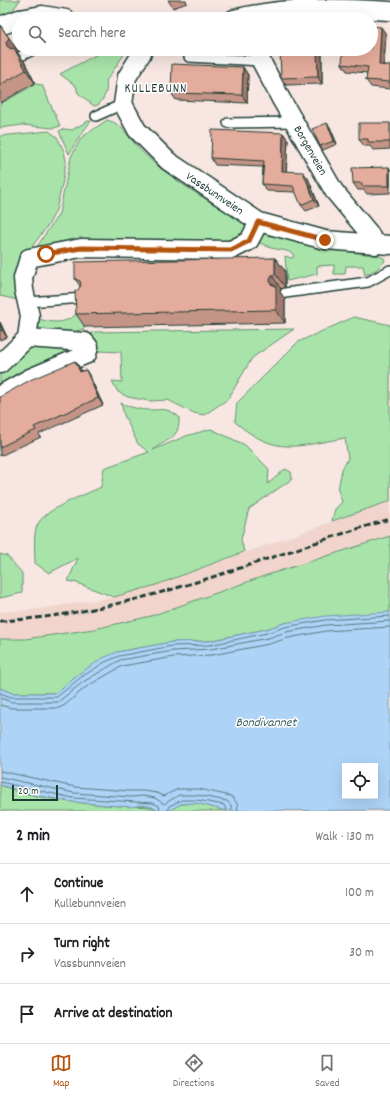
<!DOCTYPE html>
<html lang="en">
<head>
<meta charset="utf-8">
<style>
	:root { --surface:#fff; --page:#f2f2f2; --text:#202124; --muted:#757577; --line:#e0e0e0; --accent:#b45309 }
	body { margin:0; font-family:Dekko,sans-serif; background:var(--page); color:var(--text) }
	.controls { position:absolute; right:12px; bottom:12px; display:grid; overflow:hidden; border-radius:0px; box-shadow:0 4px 16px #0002 }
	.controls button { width:36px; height:36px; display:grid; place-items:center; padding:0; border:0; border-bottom:1px solid var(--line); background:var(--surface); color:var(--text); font:20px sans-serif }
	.scale { position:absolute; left:12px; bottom:10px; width:46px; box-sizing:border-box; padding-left:4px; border:2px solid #1f3d34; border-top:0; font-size:11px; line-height:14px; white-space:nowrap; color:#1f3d34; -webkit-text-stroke:3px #fff; paint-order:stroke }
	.stop { position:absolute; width:12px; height:12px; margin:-9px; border:3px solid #b45309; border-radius:50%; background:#fff }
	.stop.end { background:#b45309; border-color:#fff; box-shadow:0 1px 4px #0008 }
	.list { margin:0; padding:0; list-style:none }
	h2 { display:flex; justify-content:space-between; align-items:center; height:52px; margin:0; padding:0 16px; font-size:17px }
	h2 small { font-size:13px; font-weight:400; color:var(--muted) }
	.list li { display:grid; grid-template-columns:26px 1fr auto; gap:12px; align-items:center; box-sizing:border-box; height:60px; padding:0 16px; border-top:1px solid var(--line) }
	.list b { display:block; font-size:15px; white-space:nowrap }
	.list p { margin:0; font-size:13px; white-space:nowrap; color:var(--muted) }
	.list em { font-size:13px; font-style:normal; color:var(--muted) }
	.icon { flex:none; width:22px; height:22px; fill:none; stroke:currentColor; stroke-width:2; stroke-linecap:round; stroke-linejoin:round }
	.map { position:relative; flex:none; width:390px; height:811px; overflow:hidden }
	.search { position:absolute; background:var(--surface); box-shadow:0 4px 16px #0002; left:12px; right:12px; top:12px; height:44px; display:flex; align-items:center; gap:10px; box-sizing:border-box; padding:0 14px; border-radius:22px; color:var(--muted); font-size:15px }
	.sheet { height:232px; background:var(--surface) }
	nav { display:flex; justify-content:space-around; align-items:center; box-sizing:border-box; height:56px; border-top:1px solid var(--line); background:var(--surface); font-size:11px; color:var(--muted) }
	nav a { display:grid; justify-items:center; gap:2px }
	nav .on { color:var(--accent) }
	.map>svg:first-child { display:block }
	.built { fill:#f1d5cc }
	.green { fill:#a8e4aa; stroke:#64906f }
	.water { fill:#add3f6; stroke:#7497a8; fill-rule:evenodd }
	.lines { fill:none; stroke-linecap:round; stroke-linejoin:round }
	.shore { stroke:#587982; stroke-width:1 }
	.service-casing { stroke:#1f3d34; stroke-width:12 }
	.minor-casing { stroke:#1f3d34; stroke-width:21 }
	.service { stroke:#fff; stroke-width:9 }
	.minor { stroke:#fff; stroke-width:18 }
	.rail { stroke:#1f3d34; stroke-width:3; stroke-dasharray:6 3; stroke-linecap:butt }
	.wall { fill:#c49486; stroke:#1f3d34 }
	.shaded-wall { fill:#a0786d; stroke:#1f3d34 }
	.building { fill:#e4ac9c; stroke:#1f3d34 }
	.route { stroke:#b45309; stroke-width:5 }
	.labels { text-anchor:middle; stroke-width:3; stroke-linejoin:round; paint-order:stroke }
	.street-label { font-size:12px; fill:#1f3d34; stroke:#fff }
	.neighbourhood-label { font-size:13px; letter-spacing:1px; fill:#1f3d34; stroke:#fff }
	.water-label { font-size:13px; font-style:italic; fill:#426264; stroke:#fff }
</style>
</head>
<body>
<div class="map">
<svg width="390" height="811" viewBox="0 0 390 811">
	<rect width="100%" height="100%" fill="#f7e6e1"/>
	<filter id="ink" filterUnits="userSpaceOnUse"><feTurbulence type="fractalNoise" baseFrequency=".025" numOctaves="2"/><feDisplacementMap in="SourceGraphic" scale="8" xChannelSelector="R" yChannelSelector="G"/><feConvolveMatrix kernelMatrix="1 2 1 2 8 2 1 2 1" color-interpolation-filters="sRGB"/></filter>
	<g filter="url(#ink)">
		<!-- built -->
		<path class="built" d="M 390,501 L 390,536 L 267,575 L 151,616 L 94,629 L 25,639 L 0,639 L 0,612 L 32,610 L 114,597 L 156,585 Z"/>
		<!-- green -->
		<g class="green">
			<path d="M 0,0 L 20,0 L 8,17 L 0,21 Z"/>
			<path d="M 107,49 L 117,49 L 124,52 L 123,56 L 106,81 C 108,90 105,98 98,105 L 94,106 L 78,93 L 76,86 L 60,74 Z"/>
			<path d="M 36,84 L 42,85 L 60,126 L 54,128 L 22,125 L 0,128 L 0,104 Z"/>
			<path d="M 107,120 C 124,124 129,139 140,150 C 170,180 210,201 246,224 L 247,235 L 234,243 L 34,251 L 59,214 L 71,157 L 81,138 Z"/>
			<path d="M 88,121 L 91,121 L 81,134 L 69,154 L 59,131 L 64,129 L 72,130 Z"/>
			<path d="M 49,131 L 57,137 L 64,151 L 66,161 L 63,180 L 56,210 L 49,224 L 24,257 L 18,300 L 0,296 L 0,136 Z"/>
			<path d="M 264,230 L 325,248 L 379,256 L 384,258 L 385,261 L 376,270 L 365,275 L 363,266 L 346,266 L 345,274 L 334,274 L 334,265 L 317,266 L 317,274 L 287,281 L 285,256 L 291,258 L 294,257 L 293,254 L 287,251 L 271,248 L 258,242 Z"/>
			<path d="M 77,313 L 84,313 L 84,329 L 79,330 L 72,333 L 38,334 L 36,318 C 50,323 66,325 77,313 Z"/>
			<path d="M 354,317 L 390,325 L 390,501 L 332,521 L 335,509 L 342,502 L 338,490 L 342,469 L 348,459 L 345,438 C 296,446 277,457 235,422 L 237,403 L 298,342 Z"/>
			<path d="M 294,329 L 252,358 L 228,399 L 204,415 L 194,413 L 168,400 L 149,401 L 128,397 L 118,392 L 112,381 L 122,382 L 121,352 L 98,351 L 92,342 L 90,334 L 95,332 Z"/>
			<path d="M 25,344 L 81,348 L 0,390 L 0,373 Z"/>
			<path d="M 121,403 C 130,407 140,410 150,410 C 164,410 166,407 179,417 C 180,440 167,438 153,450 L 186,436 L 211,429 L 245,445 L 269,469 L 268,484 L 285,469 L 291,472 L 292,479 L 249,509 L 241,539 L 244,552 L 156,585 L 114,597 L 77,583 L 68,581 L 78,558 L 49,573 L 35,563 C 35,552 33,536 37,526 C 43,509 85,495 101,487 L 104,468 L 149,452 L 138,444 L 124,415 Z"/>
			<path d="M 390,536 L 390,612 L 284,623 L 266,629 L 209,641 L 172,642 L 117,652 L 77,675 L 56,693 L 12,693 L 0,688 L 0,639 L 25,639 L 94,629 L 151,616 L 267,575 Z"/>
			<path d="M 0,554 L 7,556 L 22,573 L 22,593 L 0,598 Z"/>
			<path d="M 0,785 C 23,794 50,800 75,802 C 93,804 111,806 130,806 C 141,807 149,805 159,811 L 0,811 Z"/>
			<path d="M 196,803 L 223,809 L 226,811 L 168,811 L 181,804 Z"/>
		</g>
		<!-- water -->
		<path class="water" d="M 390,612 L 390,810 L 226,811 L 196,803 L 181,804 L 168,811 L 159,811 L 152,807 L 142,805 L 131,807 L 73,802 L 34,795 L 0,785 L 0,688 L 12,693 L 56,693 L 77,675 L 103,658 L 117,652 L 172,642 L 209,641 L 266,629 L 284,623 L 325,616 ZM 345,766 L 375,766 L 375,796 L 345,796 Z"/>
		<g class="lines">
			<!-- shore -->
			<g class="shore">
				<path d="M 0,693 L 11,697 L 57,697 L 80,678 L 105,662 L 119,656 L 172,646 L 210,645 L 267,633 L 285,627 L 325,620 L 390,616"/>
				<path d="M 0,698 L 12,702 L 58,702 L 83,682 L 120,660 L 173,651 L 211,649 L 268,638 L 286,632 L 326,625 L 390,621"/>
				<path d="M 0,705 L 11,708 L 59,708 L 65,705 L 86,687 L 122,666 L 174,657 L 212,655 L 269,644 L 288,638 L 326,631 L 390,627"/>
				<path d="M 0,771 L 75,787 L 130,791 L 143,791 L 157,793 L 164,796 L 178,789 L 199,789 L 231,796 L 237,803 L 238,811"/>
				<path d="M 0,777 L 74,793 L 131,797 L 143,796 L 155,798 L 164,804 L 179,795 L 197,795 L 227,801 L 231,805 L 232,811"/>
				<path d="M 0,782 L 73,798 L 153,803 L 159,806 L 160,811"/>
				<path d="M 168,811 L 169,806 L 182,800 L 197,800 L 224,805 L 227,811"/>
			</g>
			<defs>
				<g id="service">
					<path d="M 21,56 L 35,49"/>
					<path d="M 189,57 L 261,61"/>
					<path d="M 96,116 L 123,104"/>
					<path d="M 228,123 L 295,122"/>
					<path d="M 285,293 L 368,282 L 390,270"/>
					<path d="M 27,302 L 84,298"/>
				</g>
				<g id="minor">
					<path d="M 20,19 L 42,15 L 66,19"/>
					<path d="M 234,19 C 284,6 339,8 390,11"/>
					<path d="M 0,26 L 19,19"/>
					<path d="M 257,49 L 261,61 L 281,99 L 334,191 L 369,233 L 375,245"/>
					<path d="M 142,53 L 127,77 L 123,104 L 137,130 L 168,161 L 259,222 L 325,240 L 390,245"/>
					<path d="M 0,364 L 27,338 L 30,316 L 24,290 L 23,278 L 29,258 L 81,248 L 231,250 L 249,241 L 259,222"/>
					<path d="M 0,395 L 30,378 L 87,354 L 89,347 L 85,342 L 27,338"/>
				</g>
			</defs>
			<!-- service casing -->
			<use href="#service" class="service-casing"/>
			<!-- minor casing -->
			<use href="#minor" class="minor-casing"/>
			<!-- service -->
			<use href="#service" class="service"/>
			<!-- minor -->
			<use href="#minor" class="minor"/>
			<!-- rail -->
			<path class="rail" d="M 0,621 C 136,614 261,557 390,519"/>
		</g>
		<!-- wall -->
		<g class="wall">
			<path d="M 168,0 L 186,0 L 187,3 L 173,8 Z"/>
			<path d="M 0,25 L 18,51 L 17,52 L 24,61 L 35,83 L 0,103 Z"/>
			<path d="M 386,34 L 384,66 L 390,66 L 390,89 L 371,87 L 366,80 L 367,73 L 347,71 L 342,64 Z"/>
			<path d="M 322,49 L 322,84 L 286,85 L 281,78 Z"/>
			<path d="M 243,67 L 248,75 L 247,103 L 176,100 L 171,93 Z"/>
			<path d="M 327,123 L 330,127 L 337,144 L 323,150 L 320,146 Z"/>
			<path d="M 390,123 L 390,149 L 373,150 L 370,146 L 364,146 L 359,139 Z"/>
			<path d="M 283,133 L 288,140 L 286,171 L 308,178 L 319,206 L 306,211 L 301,205 L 296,192 L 267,191 L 262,184 L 263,167 L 215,165 L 211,158 Z"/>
			<path d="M 389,167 L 390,169 L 390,193 L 367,194 L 364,190 L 358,190 L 353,183 Z"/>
			<path d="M 275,258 L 285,271 L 285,287 L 281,289 L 280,292 L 285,299 L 285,323 L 85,327 L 76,314 L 80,286 L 75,279 Z"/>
			<path d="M 0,322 L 7,337 L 0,340 Z"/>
			<path d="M 75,361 L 82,371 L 86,370 L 90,377 L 103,405 L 39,434 L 41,437 L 0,456 L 0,397 Z"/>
		</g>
		<!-- shaded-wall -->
		<g class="shaded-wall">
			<path d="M 0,25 L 18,51 L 17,52 L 24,61 L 35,83 L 26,70 L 7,46 Z"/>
			<path d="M 381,27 L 386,34 L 383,72 L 379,65 Z"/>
			<path d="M 317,49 L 322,49 L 322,84 L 318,77 Z"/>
			<path d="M 243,67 L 248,75 L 247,103 L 242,95 Z"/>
			<path d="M 327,123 L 330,127 L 337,144 L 334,141 Z"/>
			<path d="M 283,133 L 288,140 L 286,177 L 282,171 Z"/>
			<path d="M 389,167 L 390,169 L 390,187 L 389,186 Z"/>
			<path d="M 303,172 L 308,178 L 319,206 L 314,199 Z"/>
			<path d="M 275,258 L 285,271 L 285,287 L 275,274 Z"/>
			<path d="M 272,275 L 281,289 L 280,292 L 285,299 L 285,323 L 276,310 L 271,284 L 270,280 Z"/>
			<path d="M 0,322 L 7,337 L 2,330 L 0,325 Z"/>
			<path d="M 75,361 L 80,368 L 85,379 L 80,372 Z"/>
			<path d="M 86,370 L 90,377 L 103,405 L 98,398 Z"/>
		</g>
		<!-- building -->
		<g class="building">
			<path d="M 0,25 L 9,38 L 6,42 L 7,46 L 11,49 L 14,48 L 26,70 L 0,85 Z"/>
			<path d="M 371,26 L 381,27 L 379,65 L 390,66 L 390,82 L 366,80 L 368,67 L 342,64 L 343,49 L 371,49 Z"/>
			<path d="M 280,49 L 317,49 L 318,77 L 281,78 Z"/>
			<path d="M 172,64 L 243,67 L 242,95 L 171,93 Z"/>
			<path d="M 327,123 L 334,141 L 320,146 L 312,129 Z"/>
			<path d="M 359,123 L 390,123 L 390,142 L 368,142 L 368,139 L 359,139 Z"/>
			<path d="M 212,130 L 283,133 L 282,171 L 303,172 L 314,199 L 301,205 L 293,186 L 262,184 L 264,161 L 211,158 Z"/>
			<path d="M 389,167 L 389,186 L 362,186 L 362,183 L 353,183 L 352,168 Z"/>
			<path d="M 275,258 L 275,274 L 272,275 L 270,280 L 271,284 L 276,286 L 276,310 L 76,314 L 75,291 L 78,290 L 81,285 L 80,281 L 75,279 L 75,262 Z"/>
			<path d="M 0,325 L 2,330 L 0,331 Z"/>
			<path d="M 75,361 L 80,372 L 86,370 L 98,398 L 34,427 L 36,430 L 0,447 L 0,397 L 30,380 Z"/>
		</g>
	</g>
	<g class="lines" filter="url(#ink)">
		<!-- route -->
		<path class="route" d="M 46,254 L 81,248 L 231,250 L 249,241 L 258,222 L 325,240"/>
	</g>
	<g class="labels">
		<!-- street labels -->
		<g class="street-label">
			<text transform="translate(311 150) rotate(60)" y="4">Borgenveien</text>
			<text transform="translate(215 193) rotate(34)" y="4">Vassbunnveien</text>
		</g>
		<!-- neighbourhood labels -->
		<g class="neighbourhood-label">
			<text x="156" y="92">KULLEBUNN</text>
		</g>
		<!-- water labels -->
		<g class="water-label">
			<text x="266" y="726">Bondivannet</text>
		</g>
	</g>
</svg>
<div class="controls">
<button><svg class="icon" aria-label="locate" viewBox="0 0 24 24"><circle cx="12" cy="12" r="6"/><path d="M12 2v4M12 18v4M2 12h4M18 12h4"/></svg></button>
</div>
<div class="scale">20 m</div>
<div class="stop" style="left:46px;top:254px"></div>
<div class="stop end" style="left:325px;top:240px"></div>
<div class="search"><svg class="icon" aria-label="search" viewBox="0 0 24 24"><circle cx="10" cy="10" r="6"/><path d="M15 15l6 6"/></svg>Search here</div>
</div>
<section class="sheet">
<h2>2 min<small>Walk · 130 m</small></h2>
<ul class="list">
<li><svg class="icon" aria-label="ahead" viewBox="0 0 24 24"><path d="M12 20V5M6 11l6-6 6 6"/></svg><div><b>Continue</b><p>Kullebunnveien</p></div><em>100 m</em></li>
<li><svg class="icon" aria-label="right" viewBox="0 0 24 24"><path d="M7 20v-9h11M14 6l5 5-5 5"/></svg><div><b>Turn right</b><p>Vassbunnveien</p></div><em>30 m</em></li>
<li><svg class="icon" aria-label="arrive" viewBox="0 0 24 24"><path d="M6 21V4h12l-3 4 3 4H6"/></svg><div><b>Arrive at destination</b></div></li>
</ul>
</section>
<nav>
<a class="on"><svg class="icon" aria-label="map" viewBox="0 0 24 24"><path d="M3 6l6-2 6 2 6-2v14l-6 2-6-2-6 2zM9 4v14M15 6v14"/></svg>Map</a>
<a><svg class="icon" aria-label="directions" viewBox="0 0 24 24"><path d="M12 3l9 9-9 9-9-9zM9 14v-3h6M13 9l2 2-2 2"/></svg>Directions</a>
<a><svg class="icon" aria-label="saved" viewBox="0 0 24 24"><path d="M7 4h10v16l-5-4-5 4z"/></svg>Saved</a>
</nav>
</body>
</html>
